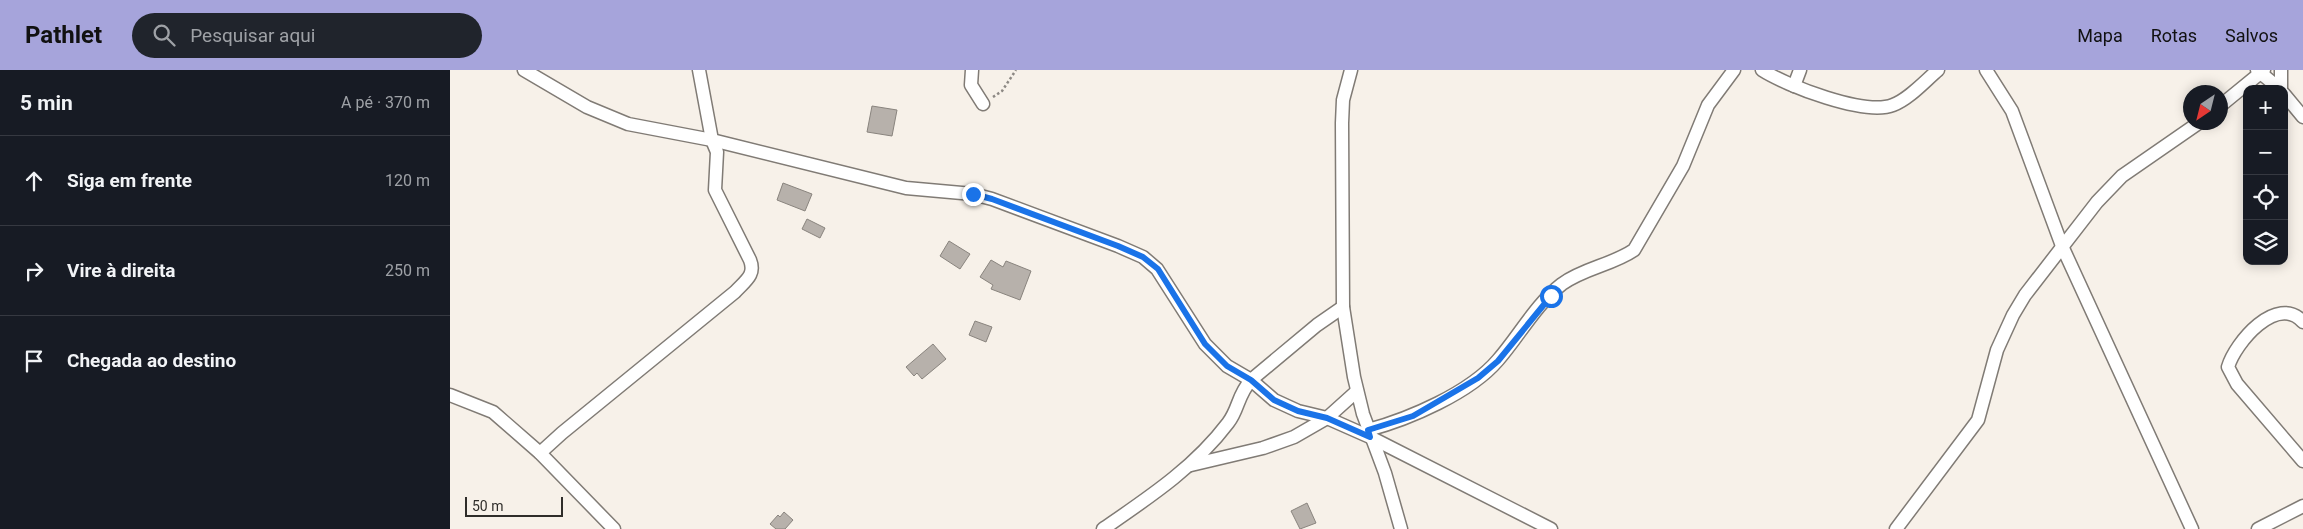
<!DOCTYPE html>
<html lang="pt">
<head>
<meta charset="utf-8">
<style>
	:root { --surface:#171b24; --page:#20242c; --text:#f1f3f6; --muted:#9ea1a6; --line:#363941; --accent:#a6a4db }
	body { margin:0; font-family:Roboto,sans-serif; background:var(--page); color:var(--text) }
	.controls { position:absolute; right:15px; top:15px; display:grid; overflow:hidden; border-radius:10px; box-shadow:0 2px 12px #0003 }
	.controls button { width:45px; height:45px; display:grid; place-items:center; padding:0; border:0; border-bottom:1px solid var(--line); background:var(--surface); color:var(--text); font:25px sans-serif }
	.compass { position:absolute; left:1733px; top:15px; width:45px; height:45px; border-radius:50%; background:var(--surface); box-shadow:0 2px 12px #0003; rotate:215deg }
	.scale { position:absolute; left:15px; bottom:12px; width:98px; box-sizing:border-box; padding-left:5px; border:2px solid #2f2d2a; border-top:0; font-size:14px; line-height:18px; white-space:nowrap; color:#2f2d2a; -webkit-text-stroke:4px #f7f1e9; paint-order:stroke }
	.stop { position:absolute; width:15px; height:15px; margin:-11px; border:4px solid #1a73e8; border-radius:50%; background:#fff }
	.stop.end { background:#1a73e8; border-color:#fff; box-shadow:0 1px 5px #0008 }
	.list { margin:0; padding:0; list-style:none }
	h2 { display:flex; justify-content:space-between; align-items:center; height:65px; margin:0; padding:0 20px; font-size:21px }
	h2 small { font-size:16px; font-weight:400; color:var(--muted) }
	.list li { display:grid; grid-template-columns:32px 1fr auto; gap:15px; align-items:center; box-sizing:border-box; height:90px; padding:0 20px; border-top:1px solid var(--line) }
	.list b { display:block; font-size:19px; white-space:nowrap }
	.list em { font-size:16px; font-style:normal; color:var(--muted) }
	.icon { flex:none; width:28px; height:28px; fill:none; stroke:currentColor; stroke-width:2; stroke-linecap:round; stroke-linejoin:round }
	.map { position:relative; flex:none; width:1853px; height:459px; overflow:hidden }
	header { display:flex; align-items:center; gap:30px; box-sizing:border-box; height:70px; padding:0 25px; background:var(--accent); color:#111 }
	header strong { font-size:24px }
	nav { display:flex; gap:28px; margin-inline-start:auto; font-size:18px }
	.search { width:350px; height:45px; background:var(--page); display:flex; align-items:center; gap:12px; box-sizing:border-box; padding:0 18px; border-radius:28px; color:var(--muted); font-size:19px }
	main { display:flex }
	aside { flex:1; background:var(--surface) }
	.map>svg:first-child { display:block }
	.building { fill:#b7b1ab; stroke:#89847e }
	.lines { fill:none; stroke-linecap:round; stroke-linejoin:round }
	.street-casing { stroke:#807b75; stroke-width:15 }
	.path { stroke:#8c8883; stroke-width:2.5; stroke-dasharray:2.5 2.5; stroke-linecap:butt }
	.street { stroke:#fff; stroke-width:12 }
	.route { stroke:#1a73e8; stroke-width:6 }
</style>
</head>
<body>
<header>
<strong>Pathlet</strong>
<div class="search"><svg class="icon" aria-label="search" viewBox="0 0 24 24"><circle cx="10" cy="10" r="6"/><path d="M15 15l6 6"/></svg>Pesquisar aqui</div>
<nav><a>Mapa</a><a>Rotas</a><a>Salvos</a></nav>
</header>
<main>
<aside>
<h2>5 min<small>A pé · 370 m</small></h2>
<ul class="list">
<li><svg class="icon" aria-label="ahead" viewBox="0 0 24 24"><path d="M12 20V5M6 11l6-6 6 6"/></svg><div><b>Siga em frente</b></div><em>120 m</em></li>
<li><svg class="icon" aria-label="right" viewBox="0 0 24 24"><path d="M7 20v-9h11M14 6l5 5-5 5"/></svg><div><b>Vire à direita</b></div><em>250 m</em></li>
<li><svg class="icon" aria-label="arrive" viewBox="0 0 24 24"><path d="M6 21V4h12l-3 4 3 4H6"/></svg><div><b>Chegada ao destino</b></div></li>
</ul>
</aside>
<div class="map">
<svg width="1853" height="459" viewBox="0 0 1853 459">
	<rect width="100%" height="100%" fill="#f7f1e9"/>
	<!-- building -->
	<g class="building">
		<path d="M 422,36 L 447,40 L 442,66 L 417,62 Z"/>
		<path d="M 333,113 L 362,124 L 355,141 L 327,130 Z"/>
		<path d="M 357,149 L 375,158 L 370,168 L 352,159 Z"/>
		<path d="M 499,171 L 520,184 L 510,199 L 490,186 Z"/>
		<path d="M 541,190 L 553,197 L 556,191 L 581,201 L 570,230 L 541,219 L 543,215 L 530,207 Z"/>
		<path d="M 525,251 L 542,257 L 536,272 L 519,265 Z"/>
		<path d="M 483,274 L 496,289 L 472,309 L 467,303 L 464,306 L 456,297 Z"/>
		<path d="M 857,433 L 866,453 L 850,459 L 841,441 Z"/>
		<path d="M 334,442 L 343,450 L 335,459 L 326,459 L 320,454 L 328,445 L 330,447 Z"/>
	</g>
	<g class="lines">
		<defs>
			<g id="street">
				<path d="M 74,0 L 137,37 L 178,54 L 262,70 L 456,118 L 523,124 L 542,129 L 668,176 L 693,187 L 707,199 L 755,274 L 777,296 L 801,310 L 824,330 L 848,341 L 877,348 L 920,367 L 1101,459"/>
				<path d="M 522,0 L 521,15 L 533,34"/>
				<path d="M 901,0 L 893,30 L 892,53 L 893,237 L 904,307 L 913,344 L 935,403 L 951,459"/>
				<path d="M 1312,0 C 1337,16 1415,46 1443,35 C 1459,29 1475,11 1488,0"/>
				<path d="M 1536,0 L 1562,41 L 1612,176 L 1742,459"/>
				<path d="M 1807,0 L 1830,19"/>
				<path d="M 1344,16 L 1350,0"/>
				<path d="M 1831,19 L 1831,0"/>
				<path d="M 1834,24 L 1853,47"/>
				<path d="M 1770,36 L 1814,0"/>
				<path d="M 1853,252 C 1827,223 1785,273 1778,297 L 1787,314 L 1853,391"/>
				<path d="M 0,325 L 43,342 L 90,383 L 164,459"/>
				<path d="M 918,360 C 959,349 1020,323 1048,290 C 1069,266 1086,234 1112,214 C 1134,198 1162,195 1184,180 L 1233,96 L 1258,35 L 1284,0"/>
				<path d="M 90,383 L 112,363 L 285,222 C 295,211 306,205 300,190 L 265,120 L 267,82 L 262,70 L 249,0"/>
				<path d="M 741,395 L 813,378 L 844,367 L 877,348 L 907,321"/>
				<path d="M 653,459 C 698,428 744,398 778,353 C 789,339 787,326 801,310 L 867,255 L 893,237"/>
				<path d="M 1446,459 L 1528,350 L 1547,280 L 1563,245 L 1575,225 L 1647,132 L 1672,106 L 1750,52"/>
				<path d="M 1808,459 L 1853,436"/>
			</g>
		</defs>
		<!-- street casing -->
		<use href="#street" class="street-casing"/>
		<!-- path -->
		<path class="path" d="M 543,27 L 552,21 L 566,0"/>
		<!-- street -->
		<use href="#street" class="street"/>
	</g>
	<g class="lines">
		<!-- route -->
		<path class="route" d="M 523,124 L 542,129 L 668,176 L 693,187 L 708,199 L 755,274 L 777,296 L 801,310 L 824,330 L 848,341 L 877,348 L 920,367 L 918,360 L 963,346 L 1028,308 L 1048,291 L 1101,226"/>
	</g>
</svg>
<div class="controls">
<button>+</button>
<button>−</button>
<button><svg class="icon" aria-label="locate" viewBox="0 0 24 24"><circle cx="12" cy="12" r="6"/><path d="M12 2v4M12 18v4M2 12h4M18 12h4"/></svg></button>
<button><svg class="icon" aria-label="layers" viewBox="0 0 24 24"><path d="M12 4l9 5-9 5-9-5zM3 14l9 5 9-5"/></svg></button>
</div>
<svg class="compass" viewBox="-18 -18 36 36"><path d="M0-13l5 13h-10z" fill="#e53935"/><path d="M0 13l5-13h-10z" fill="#9ea1a6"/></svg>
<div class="scale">50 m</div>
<div class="stop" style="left:1101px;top:226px"></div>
<div class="stop end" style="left:523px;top:124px"></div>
</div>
</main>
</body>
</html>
